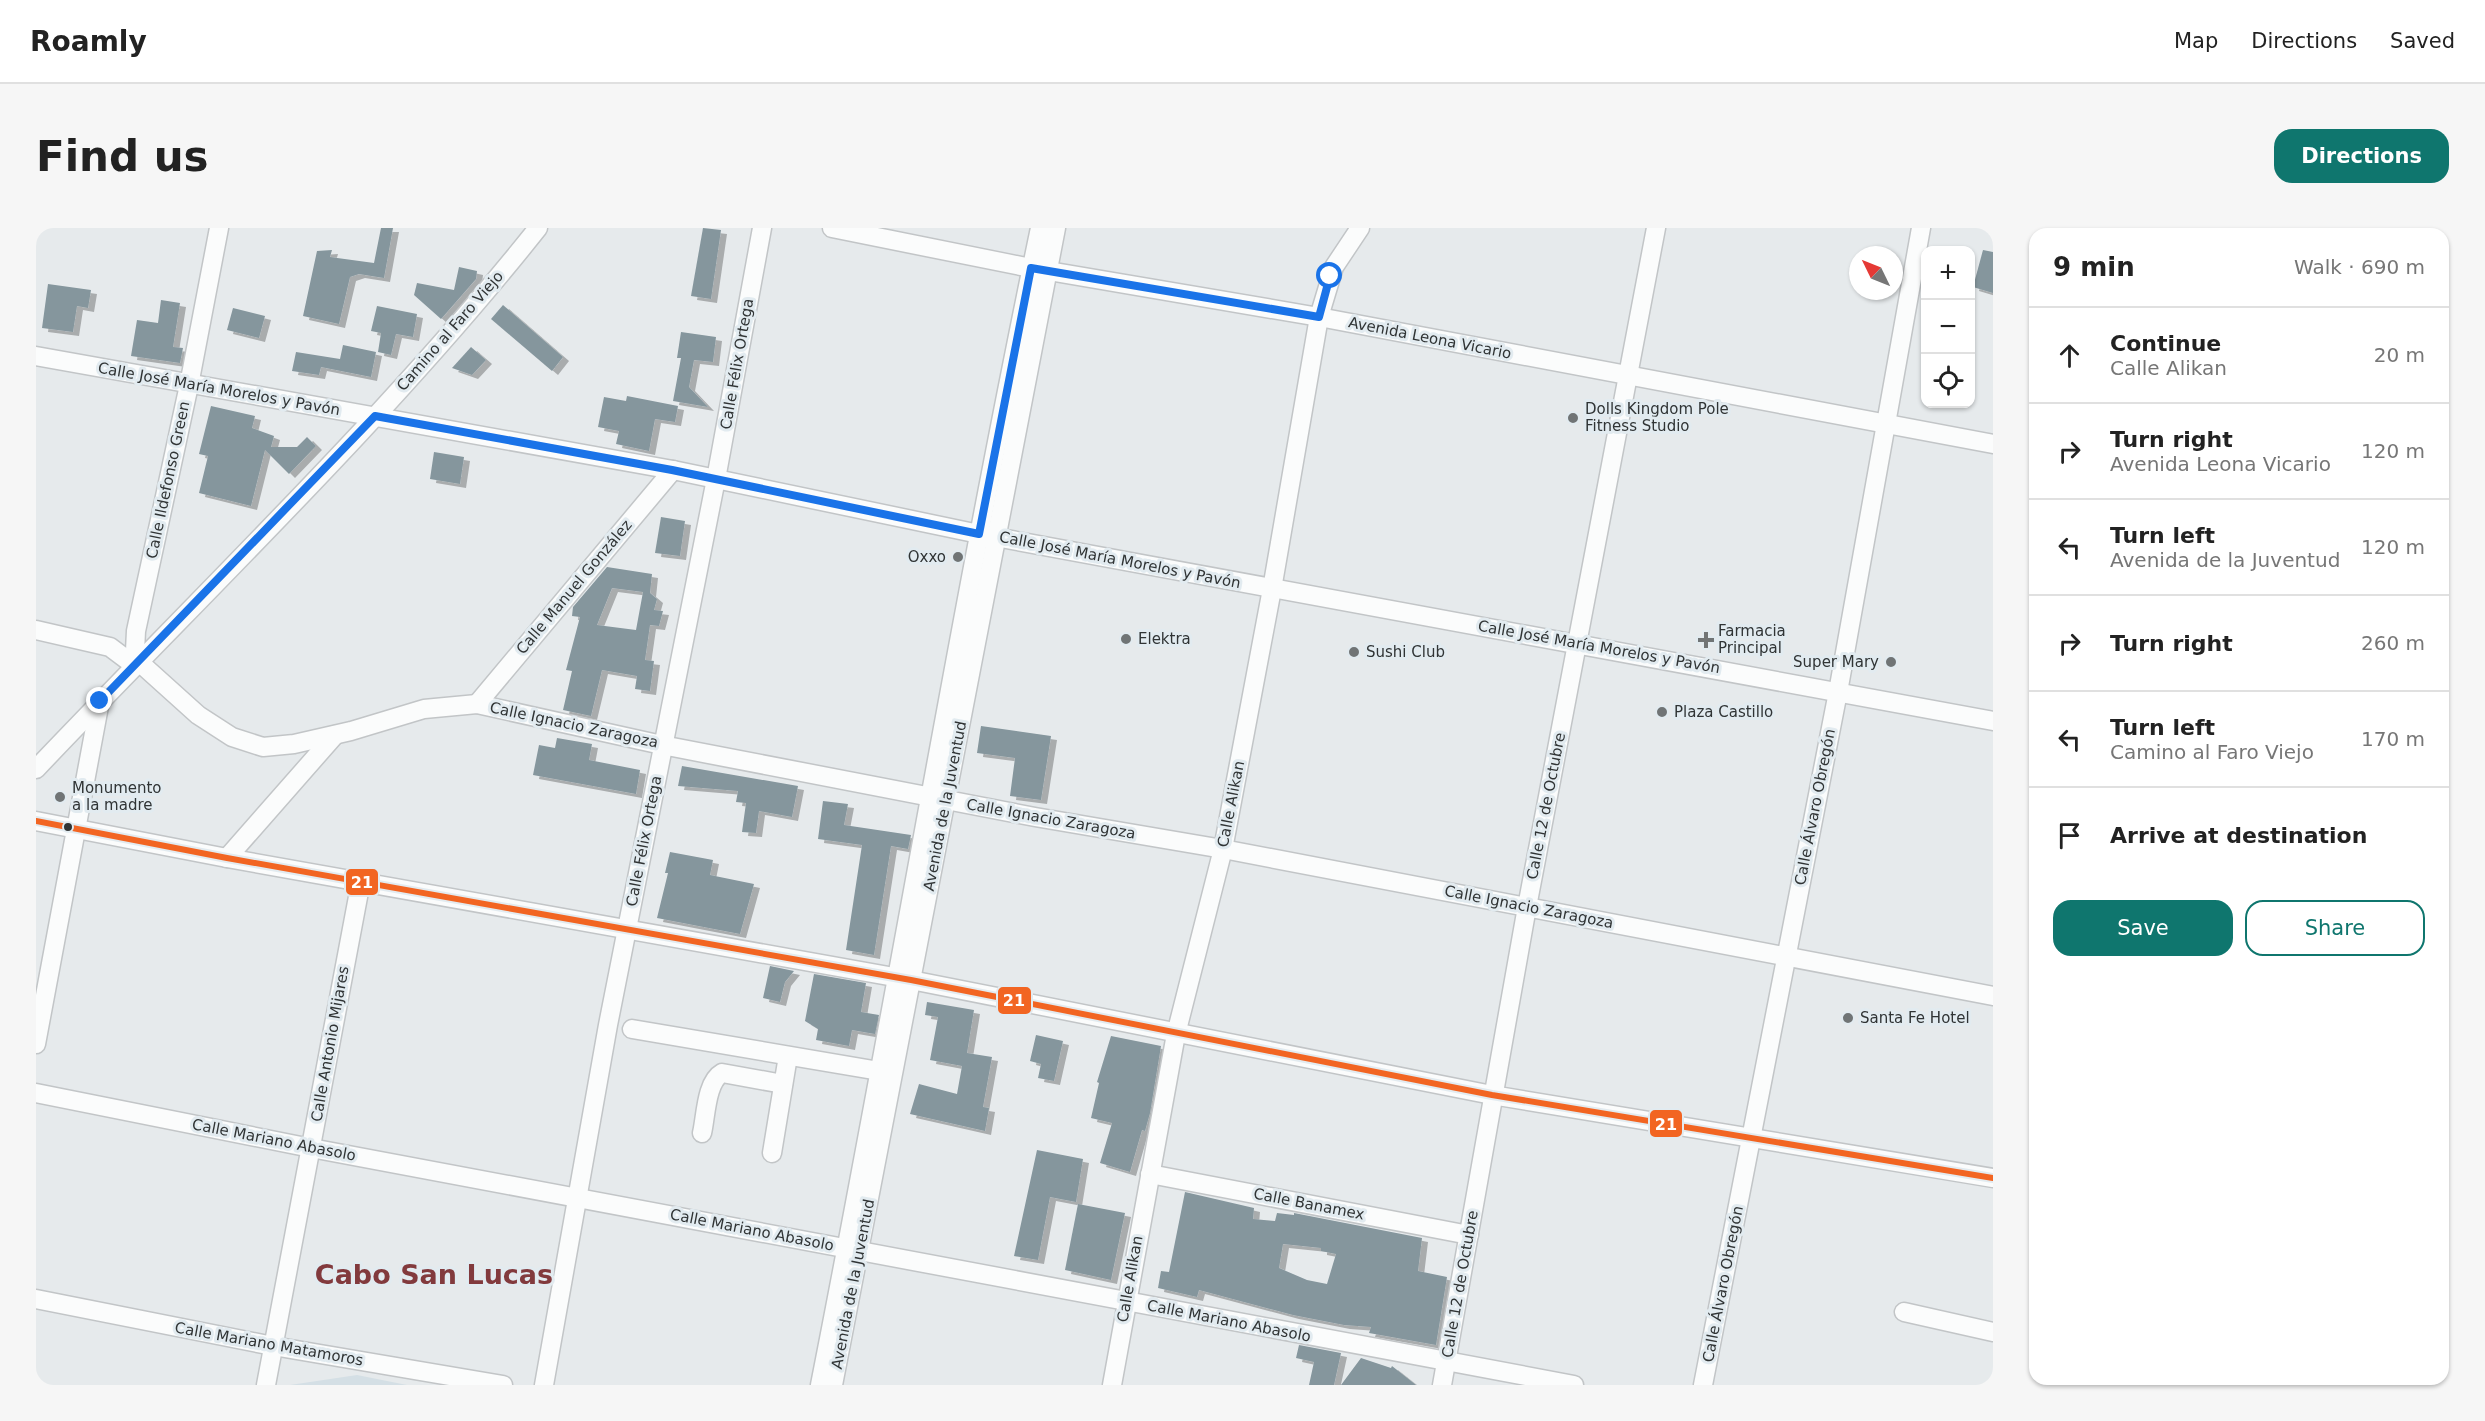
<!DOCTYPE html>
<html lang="en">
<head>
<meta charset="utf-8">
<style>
	:root { --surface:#fff; --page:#f6f6f6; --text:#222; --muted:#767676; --line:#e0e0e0; --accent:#0f766e }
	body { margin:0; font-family:"DejaVu Sans",sans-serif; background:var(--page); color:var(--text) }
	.controls { position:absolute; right:18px; top:18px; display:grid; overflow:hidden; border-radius:12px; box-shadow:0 2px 4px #0004 }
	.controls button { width:54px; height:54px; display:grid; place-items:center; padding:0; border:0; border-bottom:2px solid var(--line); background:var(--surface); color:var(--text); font:30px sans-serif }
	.compass { position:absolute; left:1813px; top:18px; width:54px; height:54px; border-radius:50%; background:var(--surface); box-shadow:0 2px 4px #0004; rotate:313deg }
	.stop { position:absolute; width:18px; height:18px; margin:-14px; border:4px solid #1a73e8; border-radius:50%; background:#fff }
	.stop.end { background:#1a73e8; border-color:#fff; box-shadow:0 2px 6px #0008 }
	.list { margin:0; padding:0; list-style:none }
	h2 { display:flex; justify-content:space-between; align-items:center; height:78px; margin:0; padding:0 24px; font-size:26px }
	h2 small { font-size:20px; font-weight:400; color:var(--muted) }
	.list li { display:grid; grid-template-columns:39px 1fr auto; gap:18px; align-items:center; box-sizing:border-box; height:96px; padding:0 24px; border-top:2px solid var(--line) }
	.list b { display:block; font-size:22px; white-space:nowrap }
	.list p { margin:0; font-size:20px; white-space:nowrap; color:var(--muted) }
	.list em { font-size:20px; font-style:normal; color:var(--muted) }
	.actions { display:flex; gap:12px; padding:18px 24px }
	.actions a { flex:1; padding:14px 0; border:2px solid var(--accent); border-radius:18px; text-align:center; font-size:21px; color:var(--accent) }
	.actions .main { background:var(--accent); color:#fff }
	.icon { flex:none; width:33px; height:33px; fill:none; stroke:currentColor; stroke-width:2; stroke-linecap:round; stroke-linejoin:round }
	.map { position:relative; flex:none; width:1957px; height:1157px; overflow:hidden; border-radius:18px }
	header { display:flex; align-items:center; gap:36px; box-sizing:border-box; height:84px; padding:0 30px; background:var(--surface); border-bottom:2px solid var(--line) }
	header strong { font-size:28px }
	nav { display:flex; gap:33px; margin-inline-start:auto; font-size:21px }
	.intro { display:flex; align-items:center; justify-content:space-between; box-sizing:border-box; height:144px; padding:0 36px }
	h1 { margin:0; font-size:42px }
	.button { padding:15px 27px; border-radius:18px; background:var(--accent); color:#fff; font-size:21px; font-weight:700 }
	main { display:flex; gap:36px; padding:0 36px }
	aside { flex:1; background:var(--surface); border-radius:18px; box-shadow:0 2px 4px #0004 }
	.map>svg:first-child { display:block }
	.built { fill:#d4dfe5 }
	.building { fill:#85969d; fill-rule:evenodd; filter:url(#shadow) }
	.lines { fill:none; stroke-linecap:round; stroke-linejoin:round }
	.minor-casing { stroke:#c2c5c7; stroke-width:21 }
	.minor { stroke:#fbfcfc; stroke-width:18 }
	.bus-1-casing { stroke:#e2ebf0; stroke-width:10 }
	.bus-1 { stroke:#f26522; stroke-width:6 }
	.route { stroke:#1a73e8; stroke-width:8 }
	.poi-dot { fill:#707475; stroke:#e2ebf0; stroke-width:2 }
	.bus-dot { fill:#303435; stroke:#e2ebf0; stroke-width:2 }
	.labels { text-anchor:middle; stroke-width:6; stroke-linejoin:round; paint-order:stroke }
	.street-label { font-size:15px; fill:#303435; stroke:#e2ebf0 }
	.poi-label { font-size:15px; fill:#303435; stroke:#e2ebf0; text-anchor:start }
	.town-label { font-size:27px; font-weight:bold; fill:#823a3d; stroke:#e2ebf0 }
	.line-badge { stroke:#e2ebf0; stroke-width:2 }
	.badge-label { font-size:16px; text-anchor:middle; font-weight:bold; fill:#fff }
</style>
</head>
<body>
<header>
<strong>Roamly</strong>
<nav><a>Map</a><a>Directions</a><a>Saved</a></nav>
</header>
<div class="intro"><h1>Find us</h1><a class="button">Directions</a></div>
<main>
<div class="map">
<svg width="1957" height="1157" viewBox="0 0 1957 1157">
	<defs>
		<filter id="shadow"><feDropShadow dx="6" dy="4" stdDeviation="0" flood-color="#0004"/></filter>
	</defs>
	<rect width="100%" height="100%" fill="#e6eaec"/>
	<!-- built -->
	<path class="built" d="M 321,1147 L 371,1157 L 254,1157 Z"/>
	<!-- building -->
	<g class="building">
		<path d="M 345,0 L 357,0 L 348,50 L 323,46 L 314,49 L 303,96 L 267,88 L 281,23 L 296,22 L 294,29 L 338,35 Z"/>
		<path d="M 667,0 L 685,2 L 675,71 L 655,68 Z"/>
		<path d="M 1947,22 L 1957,24 L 1957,65 L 1937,59 Z"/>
		<path d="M 423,39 L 441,43 L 440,51 L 405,91 L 378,67 L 381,55 L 418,62 Z"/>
		<path d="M 12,56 L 55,62 L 52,80 L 41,78 L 37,104 L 6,100 Z"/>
		<path d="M 125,72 L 144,75 L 137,119 L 147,120 L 144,135 L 95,128 L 101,92 L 122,95 Z"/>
		<path d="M 467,77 L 527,129 L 516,143 L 455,91 Z"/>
		<path d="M 341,78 L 381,86 L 377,109 L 360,106 L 355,127 L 342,124 L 345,105 L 335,103 Z"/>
		<path d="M 197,80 L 229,88 L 223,110 L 191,102 Z"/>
		<path d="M 645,104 L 680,109 L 677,134 L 658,132 L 653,159 L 672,179 L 637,173 L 645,130 L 641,130 Z"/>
		<path d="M 307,117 L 340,124 L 335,149 L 285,139 L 283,147 L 256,143 L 260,124 L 304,131 Z"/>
		<path d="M 435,119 L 450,132 L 436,147 L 416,140 Z"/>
		<path d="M 591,168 L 642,178 L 639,194 L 619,191 L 613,223 L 580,216 L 583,203 L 562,199 L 568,169 L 590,173 Z"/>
		<path d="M 175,178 L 219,188 L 216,200 L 238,208 L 235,219 L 261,219 L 271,209 L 280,218 L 253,246 L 229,222 L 215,278 L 163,265 L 172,228 L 163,226 Z"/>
		<path d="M 398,224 L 428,229 L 424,256 L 394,251 Z"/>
		<path d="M 625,289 L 649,293 L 644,328 L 619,325 Z"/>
		<path d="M 571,339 L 616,346 L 614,365 L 621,371 L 618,382 L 627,383 L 623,398 L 614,397 L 609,432 L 618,433 L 614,463 L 599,461 L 601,448 L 566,442 L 555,488 L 527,482 L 536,443 L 530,442 L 544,389 L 536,388 L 537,379 ZM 576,360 L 607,364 L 600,402 L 561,397 Z"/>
		<path d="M 945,498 L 1015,508 L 1005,572 L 974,568 L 979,530 L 941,525 Z"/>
		<path d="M 521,510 L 556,516 L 553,532 L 604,542 L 600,566 L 497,547 L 503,517 L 519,520 Z"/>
		<path d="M 646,538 L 762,558 L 756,589 L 723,583 L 720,605 L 706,604 L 710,575 L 700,574 L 702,563 L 642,558 Z"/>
		<path d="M 787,573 L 812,576 L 808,597 L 875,607 L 872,621 L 855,618 L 838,727 L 810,722 L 826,617 L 782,611 Z"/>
		<path d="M 634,624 L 677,632 L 674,647 L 718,656 L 704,706 L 621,690 L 632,645 L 629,645 Z"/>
		<path d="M 734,738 L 758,743 L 749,754 L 744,774 L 727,770 Z"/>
		<path d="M 778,746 L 830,755 L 825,784 L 843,787 L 839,806 L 816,802 L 813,818 L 780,812 L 782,801 L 769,793 Z"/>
		<path d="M 891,774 L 938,782 L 931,825 L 956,829 L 947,879 L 953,880 L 949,903 L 874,886 L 883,856 L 921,866 L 926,838 L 894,832 L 902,789 L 889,787 Z"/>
		<path d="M 1000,807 L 1027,813 L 1018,853 L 1002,850 L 1005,836 L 994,833 Z"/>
		<path d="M 1075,808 L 1125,818 L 1114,885 L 1109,903 L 1106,902 L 1094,944 L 1064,935 L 1076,895 L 1055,890 L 1063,855 L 1061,854 Z"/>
		<path d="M 1001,922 L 1047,931 L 1040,974 L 1014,969 L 1002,1032 L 978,1028 Z"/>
		<path d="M 1149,964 L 1218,980 L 1217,991 L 1239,993 L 1241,985 L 1258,987 L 1258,985 L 1386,1010 L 1382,1043 L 1411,1049 L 1400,1117 L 1333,1105 L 1335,1099 L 1308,1097 L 1257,1087 L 1163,1062 L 1161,1069 L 1122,1060 L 1125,1043 L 1133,1044 ZM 1247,1016 L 1285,1020 L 1285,1023 L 1300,1026 L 1291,1056 L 1271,1052 L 1243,1040 Z"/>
		<path d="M 1042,976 L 1089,985 L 1075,1052 L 1029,1042 Z"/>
		<path d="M 1263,1117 L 1305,1125 L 1298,1157 L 1273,1157 L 1278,1134 L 1260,1130 Z"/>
		<path d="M 1325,1130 L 1355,1140 L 1356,1138 L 1380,1157 L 1305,1157 Z"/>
	</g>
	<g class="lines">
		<defs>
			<g id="minor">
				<path d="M 183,0 L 153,157 L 100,403 L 99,423 L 102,433 L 162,487 L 196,509 L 227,519 L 258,516 L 315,503 L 388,481 L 441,476 L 626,517 L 999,589 L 1187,621 L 1957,768"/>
				<path d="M 796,0 L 995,40 L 1283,89 L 1957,216"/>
				<path d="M 0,128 L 637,242 L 943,306 L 1957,493"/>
				<path d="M 0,402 L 74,419 L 98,437"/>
				<path d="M 441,476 L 637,242"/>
				<path d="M 0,541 C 168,364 350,191 502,0"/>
				<path d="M 0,593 L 191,630 L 875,752 L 1456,867 L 1957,950"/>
				<path d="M 191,630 L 299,507"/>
				<path d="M 596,801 L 855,845"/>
				<path d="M 0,816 L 64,473"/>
				<path d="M 0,865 L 275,920 L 1538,1157"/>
				<path d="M 666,905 C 670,888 670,854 686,845 L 747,856"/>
				<path d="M 736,925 L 752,828"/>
				<path d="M 1114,946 L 1433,1007"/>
				<path d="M 0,1071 L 237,1118 L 467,1157"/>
				<path d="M 1868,1084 L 1957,1104"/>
				<path d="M 230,1157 L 325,653"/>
				<path d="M 508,1157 L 572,797 L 680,251 L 726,0"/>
				<path d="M 784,1157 C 860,772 924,384 1004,0"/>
				<path d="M 797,1157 L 1020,0"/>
				<path d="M 1076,1157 L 1140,806 L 1187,621 L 1236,361 L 1283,89 L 1298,39 L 1324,0"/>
				<path d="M 1406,1157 L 1491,679 L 1620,0"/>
				<path d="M 1667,1157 L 1802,464 L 1885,0"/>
			</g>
		</defs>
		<!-- minor casing -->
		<use href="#minor" class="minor-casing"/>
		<!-- minor -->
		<use href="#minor" class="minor"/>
		<defs>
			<path id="bus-1" d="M 0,593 L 191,630 L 875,752 L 1456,867 L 1957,950"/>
		</defs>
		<!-- bus-1 casing -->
		<use href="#bus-1" class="bus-1-casing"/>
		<!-- bus-1 -->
		<use href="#bus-1" class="bus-1"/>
	</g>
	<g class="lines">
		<!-- route -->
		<path class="route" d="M 64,473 L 339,188 L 636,242 L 943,306 L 995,40 L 1283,89 L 1294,48"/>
	</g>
	<!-- markers -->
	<g class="poi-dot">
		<circle cx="1537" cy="190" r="6"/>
		<circle cx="922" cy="329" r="6"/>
		<circle cx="1090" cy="411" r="6"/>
		<path d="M1667 403h6v6h6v6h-6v6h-6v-6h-6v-6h6z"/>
		<circle cx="1318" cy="424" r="6"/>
		<circle cx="1855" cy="434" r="6"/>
		<circle cx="1626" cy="484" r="6"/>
		<circle cx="24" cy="569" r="6"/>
		<circle cx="1812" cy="790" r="6"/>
	</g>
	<circle class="bus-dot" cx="32" cy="599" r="5"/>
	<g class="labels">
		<!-- street labels -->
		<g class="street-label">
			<text transform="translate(414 103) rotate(-49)" y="5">Camino al Faro Viejo</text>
			<text transform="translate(1394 110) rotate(11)" y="5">Avenida Leona Vicario</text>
			<text transform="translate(701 136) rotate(-80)" y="5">Calle Félix Ortega</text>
			<text transform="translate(183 161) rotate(10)" y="5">Calle José María Morelos y Pavón</text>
			<text transform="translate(132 252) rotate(-78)" y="5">Calle Ildefonso Green</text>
			<text transform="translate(1084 332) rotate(11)" y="5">Calle José María Morelos y Pavón</text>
			<text transform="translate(538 359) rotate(-50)" y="5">Calle Manuel González</text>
			<text transform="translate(1563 419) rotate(10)" y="5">Calle José María Morelos y Pavón</text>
			<text transform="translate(538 497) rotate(12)" y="5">Calle Ignacio Zaragoza</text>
			<text transform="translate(1195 576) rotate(-79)" y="5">Calle Alikan</text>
			<text transform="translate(909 578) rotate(-79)" y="5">Avenida de la Juventud</text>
			<text transform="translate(1510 578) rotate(-79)" y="5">Calle 12 de Octubre</text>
			<text transform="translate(1779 579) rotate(-79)" y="5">Calle Álvaro Obregón</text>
			<text transform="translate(1015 591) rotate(10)" y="5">Calle Ignacio Zaragoza</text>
			<text transform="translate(608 613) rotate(-79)" y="5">Calle Félix Ortega</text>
			<text transform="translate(1493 679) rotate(11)" y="5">Calle Ignacio Zaragoza</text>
			<text transform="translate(294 816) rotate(-80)" y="5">Calle Antonio Mijares</text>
			<text transform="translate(238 912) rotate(11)" y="5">Calle Mariano Abasolo</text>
			<text transform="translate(1273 976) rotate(11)" y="5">Calle Banamex</text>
			<text transform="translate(716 1002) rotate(11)" y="5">Calle Mariano Abasolo</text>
			<text transform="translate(1094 1051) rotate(-80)" y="5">Calle Alikan</text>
			<text transform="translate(817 1056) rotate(-79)" y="5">Avenida de la Juventud</text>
			<text transform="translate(1424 1056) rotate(-80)" y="5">Calle 12 de Octubre</text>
			<text transform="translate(1687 1056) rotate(-79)" y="5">Calle Álvaro Obregón</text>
			<text transform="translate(1193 1093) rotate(11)" y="5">Calle Mariano Abasolo</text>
			<text transform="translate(233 1116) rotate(10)" y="5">Calle Mariano Matamoros</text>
		</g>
		<!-- poi labels -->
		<g class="poi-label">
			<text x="1549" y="186">Dolls Kingdom Pole<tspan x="1549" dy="17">Fitness Studio</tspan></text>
			<text x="910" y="334" text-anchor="end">Oxxo</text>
			<text x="1682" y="408">Farmacia<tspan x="1682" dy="17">Principal</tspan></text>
			<text x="1102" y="416">Elektra</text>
			<text x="1330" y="429">Sushi Club</text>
			<text x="1843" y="439" text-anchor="end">Super Mary</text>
			<text x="1638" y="489">Plaza Castillo</text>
			<text x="36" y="565">Monumento<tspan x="36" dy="17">a la madre</tspan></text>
			<text x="1824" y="795">Santa Fe Hotel</text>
		</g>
		<!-- town labels -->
		<g class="town-label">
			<text x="398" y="1056">Cabo San Lucas</text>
		</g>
	</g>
	<g class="line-badge">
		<rect x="309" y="640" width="34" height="28" rx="6" fill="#f26522"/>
		<rect x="961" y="758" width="35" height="29" rx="6" fill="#f26522"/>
		<rect x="1613" y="881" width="34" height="29" rx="6" fill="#f26522"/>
	</g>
	<g class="badge-label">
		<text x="326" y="660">21</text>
		<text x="978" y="778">21</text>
		<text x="1630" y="902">21</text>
	</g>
</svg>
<div class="controls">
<button>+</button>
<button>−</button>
<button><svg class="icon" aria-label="locate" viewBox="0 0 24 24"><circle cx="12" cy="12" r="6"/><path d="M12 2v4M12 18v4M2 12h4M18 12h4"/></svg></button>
</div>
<svg class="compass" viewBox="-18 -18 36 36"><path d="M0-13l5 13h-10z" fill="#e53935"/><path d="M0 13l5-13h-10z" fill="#767676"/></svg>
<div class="stop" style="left:1294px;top:48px"></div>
<div class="stop end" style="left:64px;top:473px"></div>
</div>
<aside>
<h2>9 min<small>Walk · 690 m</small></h2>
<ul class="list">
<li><svg class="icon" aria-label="ahead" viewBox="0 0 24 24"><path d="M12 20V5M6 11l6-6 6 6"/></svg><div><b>Continue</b><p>Calle Alikan</p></div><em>20 m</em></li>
<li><svg class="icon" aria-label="right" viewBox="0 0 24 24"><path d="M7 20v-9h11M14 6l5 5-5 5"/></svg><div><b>Turn right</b><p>Avenida Leona Vicario</p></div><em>120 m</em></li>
<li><svg class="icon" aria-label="left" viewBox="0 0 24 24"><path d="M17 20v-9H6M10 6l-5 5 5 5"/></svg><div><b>Turn left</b><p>Avenida de la Juventud</p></div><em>120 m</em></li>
<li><svg class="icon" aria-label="right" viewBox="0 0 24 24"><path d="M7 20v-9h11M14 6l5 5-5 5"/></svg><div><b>Turn right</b></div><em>260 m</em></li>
<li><svg class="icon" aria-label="left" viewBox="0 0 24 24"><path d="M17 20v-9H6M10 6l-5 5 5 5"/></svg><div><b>Turn left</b><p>Camino al Faro Viejo</p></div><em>170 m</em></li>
<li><svg class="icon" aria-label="arrive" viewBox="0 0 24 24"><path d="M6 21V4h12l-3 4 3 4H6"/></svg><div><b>Arrive at destination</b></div></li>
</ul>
<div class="actions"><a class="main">Save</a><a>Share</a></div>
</aside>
</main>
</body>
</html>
